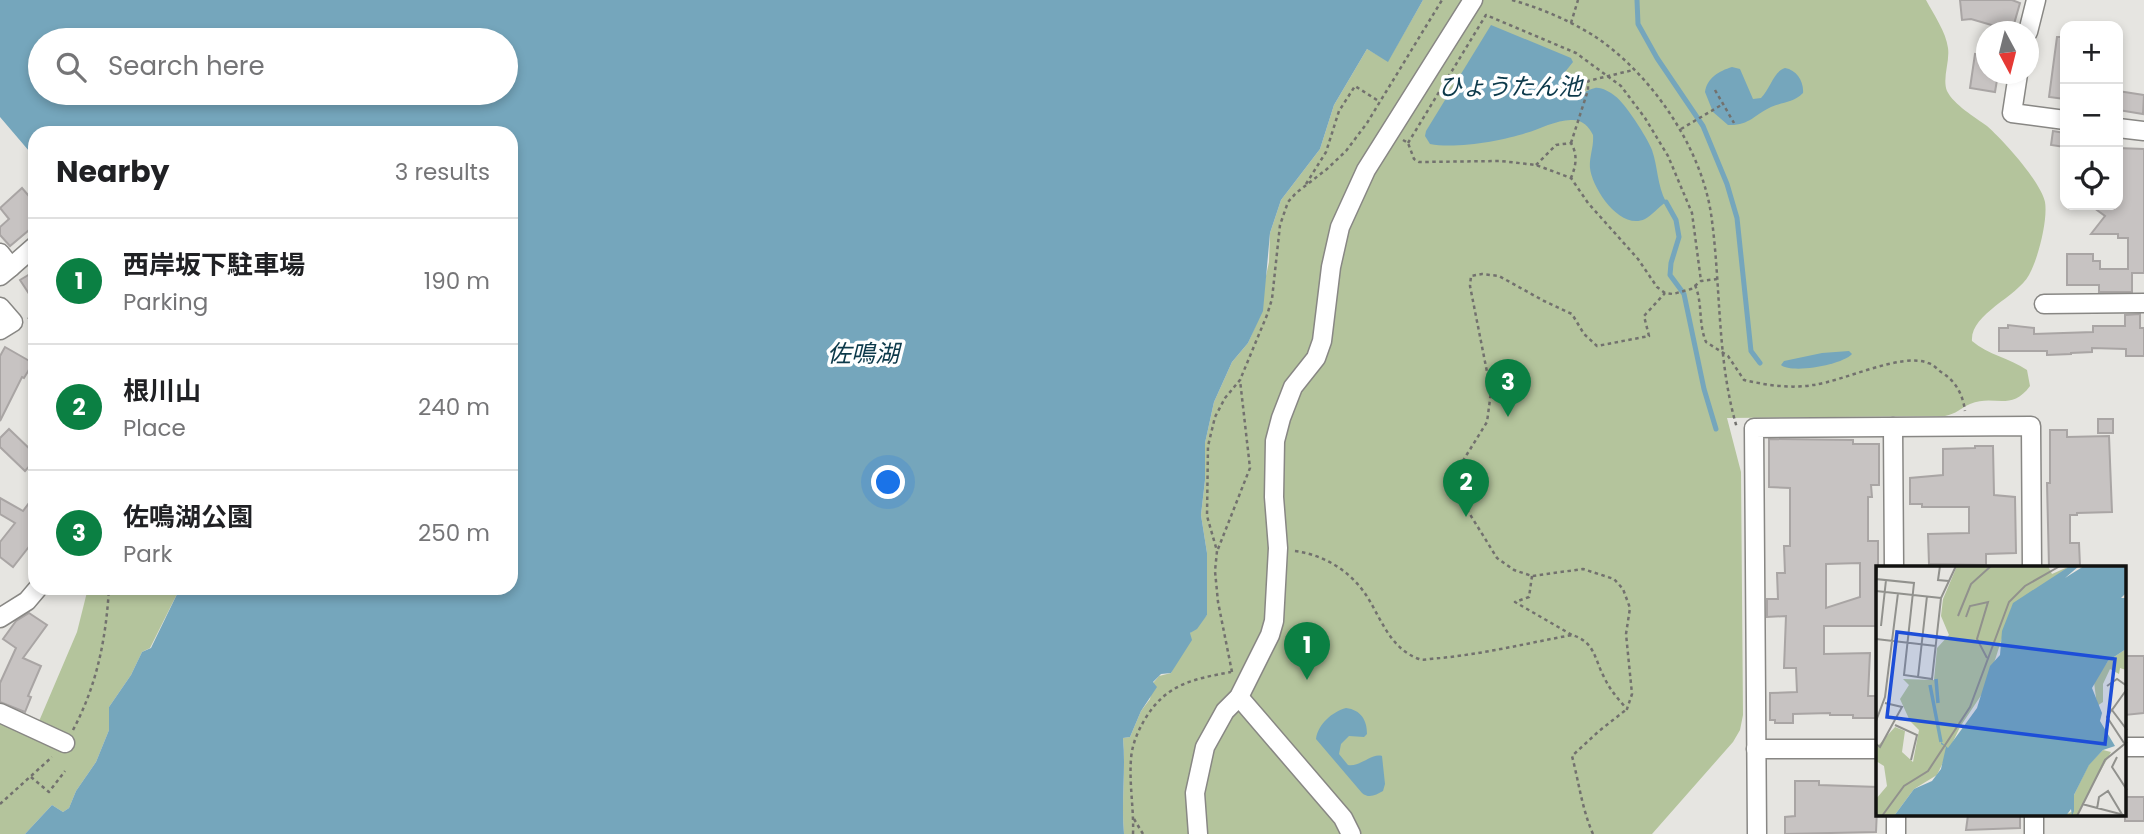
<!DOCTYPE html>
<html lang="en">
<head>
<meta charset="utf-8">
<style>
	:root { --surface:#fff; --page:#f6f6f6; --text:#202124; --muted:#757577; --line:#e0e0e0; --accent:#0b8043 }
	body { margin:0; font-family:Poppins,"Noto Sans JP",sans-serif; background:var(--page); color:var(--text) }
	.controls { position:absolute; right:21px; top:21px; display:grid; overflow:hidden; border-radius:14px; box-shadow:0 4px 10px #0003 }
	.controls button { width:63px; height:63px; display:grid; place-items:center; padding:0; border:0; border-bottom:2px solid var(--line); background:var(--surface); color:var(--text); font:35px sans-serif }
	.compass { position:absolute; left:1976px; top:21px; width:63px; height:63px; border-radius:50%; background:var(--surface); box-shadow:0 4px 10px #0003; rotate:173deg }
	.you { position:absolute; left:889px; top:483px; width:24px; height:24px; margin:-18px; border:5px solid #fff; border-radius:50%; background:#1a73e8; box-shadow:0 0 0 10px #1a73e833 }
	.badge { display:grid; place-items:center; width:46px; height:46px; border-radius:50%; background:var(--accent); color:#fff; font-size:23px; font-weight:700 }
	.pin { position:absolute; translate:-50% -58px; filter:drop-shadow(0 2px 4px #0008) }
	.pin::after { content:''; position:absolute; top:37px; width:24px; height:21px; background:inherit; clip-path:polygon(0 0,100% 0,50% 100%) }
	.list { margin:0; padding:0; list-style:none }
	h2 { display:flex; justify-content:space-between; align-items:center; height:91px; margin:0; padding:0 28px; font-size:30px }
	h2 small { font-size:23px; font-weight:400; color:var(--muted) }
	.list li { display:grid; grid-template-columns:46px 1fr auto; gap:21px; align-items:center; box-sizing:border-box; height:126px; padding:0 28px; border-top:2px solid var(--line) }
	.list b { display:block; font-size:26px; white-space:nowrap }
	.list p { margin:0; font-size:23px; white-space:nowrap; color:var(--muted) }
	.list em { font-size:23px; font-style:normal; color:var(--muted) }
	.icon { flex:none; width:38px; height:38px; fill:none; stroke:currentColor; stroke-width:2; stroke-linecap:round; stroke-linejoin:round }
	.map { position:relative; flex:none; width:2144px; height:834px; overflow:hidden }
	.search { position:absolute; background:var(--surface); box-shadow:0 4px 10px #0003; left:28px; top:28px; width:490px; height:77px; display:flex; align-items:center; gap:18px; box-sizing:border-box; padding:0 24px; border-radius:38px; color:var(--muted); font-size:26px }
	.panel { position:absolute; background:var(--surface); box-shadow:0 4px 10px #0003; left:28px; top:126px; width:490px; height:469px; border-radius:21px }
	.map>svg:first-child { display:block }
	.green { fill:#b4c49c }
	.water { fill:#75a6bc; fill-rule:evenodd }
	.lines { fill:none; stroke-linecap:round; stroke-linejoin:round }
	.stream { stroke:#75a6bc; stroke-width:5 }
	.building { fill:#c7c3c2; stroke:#a9a5a4; stroke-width:2; fill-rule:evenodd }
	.minor-casing { stroke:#888784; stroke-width:21 }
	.path { stroke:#72716e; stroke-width:2.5; stroke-dasharray:3.5 3.5; stroke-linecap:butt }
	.minor { stroke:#fff; stroke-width:18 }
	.labels { text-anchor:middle; stroke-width:7; stroke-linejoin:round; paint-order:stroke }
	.water-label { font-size:24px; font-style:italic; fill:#0c394a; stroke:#fff }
	.inset-river { fill:none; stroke:#75a6bc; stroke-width:3.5 }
	.inset-road { fill:none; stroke:#91918d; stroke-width:2 }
	.view { fill:#1d4ed8; fill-opacity:0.15; stroke:#1d4ed8; stroke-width:3.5 }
	.inset-edge { fill:none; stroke:#121210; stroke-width:3.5 }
</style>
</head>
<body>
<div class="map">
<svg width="2144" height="834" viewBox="0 0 2144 834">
	<rect width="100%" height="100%" fill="#e6e5e1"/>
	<!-- green -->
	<g class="green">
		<path d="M 1423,0 L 1926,0 C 1934,15 1946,32 1948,48 C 1950,62 1942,78 1947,91 C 1954,105 1975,117 1987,126 C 2003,140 2041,182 2045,202 C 2048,220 2038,259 2029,275 C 2016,298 1970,314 1972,341 C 1988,355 2010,358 2027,370 L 2030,386 C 2011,412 1994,394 1970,404 C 1961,408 1956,414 1945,416 L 1727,418 L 1741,472 L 1743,715 L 1740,730 L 1733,742 L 1652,834 L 1124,834 C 1121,802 1126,770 1123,738 L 1130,737 L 1141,711 L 1150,699 L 1153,683 L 1159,676 L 1171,673 L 1190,633 L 1207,615 L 1207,553 L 1201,515 L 1205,480 L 1205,443 L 1214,402 L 1232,362 L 1248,343 L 1255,327 L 1269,262 L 1270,233 L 1281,200 L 1320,149 L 1334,105 L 1367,49 L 1388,61 Z"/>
		<path d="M 88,588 L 180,588 L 150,648 L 142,652 L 131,675 L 109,707 L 109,730 L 96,762 L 76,791 L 69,808 L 63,812 L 52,805 L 25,834 L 0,834 L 0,718 L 34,733 L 77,632 Z"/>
	</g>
	<!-- water -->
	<g class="water">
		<path d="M 0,0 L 1423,0 L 1388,62 L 1367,49 L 1334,105 L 1320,149 L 1281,200 L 1270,233 L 1263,311 L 1248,343 L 1232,362 L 1214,402 L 1205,443 L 1205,480 L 1201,515 L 1207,553 L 1207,615 L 1197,629 L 1190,633 L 1192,640 L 1171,673 L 1161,674 L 1153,682 L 1157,687 L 1141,711 L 1130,737 L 1123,738 C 1126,770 1121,802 1124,834 L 25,834 L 52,805 L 63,812 L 69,808 L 76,791 L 96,762 L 109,730 L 109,707 L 131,675 L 142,652 L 151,648 L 180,588 L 511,588 L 511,133 L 35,133 L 35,158 L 0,117 ZM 506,40 L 506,93 L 40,93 L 40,40 Z"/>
		<path d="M 1491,25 L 1571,58 L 1573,62 L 1561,77 L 1558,92 C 1567,108 1582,91 1595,88 C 1601,87 1610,92 1615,96 C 1625,103 1647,137 1652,150 C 1658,167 1657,185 1666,202 C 1660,206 1650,217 1645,219 C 1620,231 1592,188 1590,168 C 1589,157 1594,147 1593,135 C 1589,127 1583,120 1573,120 C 1558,119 1540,129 1526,133 C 1502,141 1455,149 1430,144 L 1425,136 L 1426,131 Z"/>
		<path d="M 1732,67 L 1740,69 L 1753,99 L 1761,98 C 1770,89 1774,71 1785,68 C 1797,70 1804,82 1803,93 C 1793,103 1782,102 1771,107 C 1754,115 1749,126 1728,125 L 1713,112 L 1705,92 C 1707,78 1719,71 1732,67 Z"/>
		<path d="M 1849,351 L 1852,354 C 1842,365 1792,374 1781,365 L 1784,361 L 1822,353 Z"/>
		<path d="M 1346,708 C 1361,710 1367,720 1367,734 L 1364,737 L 1349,736 L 1341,744 L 1339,754 L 1348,765 C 1361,767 1371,753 1382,756 L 1385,784 L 1383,791 C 1376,795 1369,799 1362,793 L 1316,739 C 1318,724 1332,712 1346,708 Z"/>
	</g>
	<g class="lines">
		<!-- stream -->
		<g class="stream">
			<path d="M 1637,0 L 1638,24 L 1657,58 L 1703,126 L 1727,184 L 1737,218 L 1751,351 L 1760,363"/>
			<path d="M 1666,202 L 1676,220 L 1679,237 L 1671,263 L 1670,275 L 1684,294 L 1704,389 L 1716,429"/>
		</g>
	</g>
	<!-- building -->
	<g class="building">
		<path d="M 1960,0 L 2012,0 L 2020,3 L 2012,31 L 1971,19 L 1962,20 Z"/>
		<path d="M 2057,37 L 2065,37 L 2065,99 L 2049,97 Z"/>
		<path d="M 1975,54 L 1986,56 L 1986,74 L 1998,74 L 1995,92 L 1970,88 Z"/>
		<path d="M 2118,91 L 2144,95 L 2143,114 L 2118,110 Z"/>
		<path d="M 2053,131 L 2065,133 L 2065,147 L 2051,145 Z"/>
		<path d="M 2118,148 L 2144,149 L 2144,273 L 2132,273 L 2132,292 L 2099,292 L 2099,285 L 2067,285 L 2067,254 L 2093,254 L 2093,261 L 2100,261 L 2100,269 L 2128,269 L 2128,238 L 2118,238 L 2118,234 L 2091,234 L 2105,216 L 2090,205 L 2118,205 Z"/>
		<path d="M 22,188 L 35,203 L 35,225 L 10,246 L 0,235 L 0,227 L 9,219 L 0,208 Z"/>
		<path d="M 35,271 L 35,303 L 20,280 Z"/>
		<path d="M 2140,314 L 2140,328 L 2144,328 L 2144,356 L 2126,356 L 2126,349 L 2092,348 L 2092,352 L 2071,353 L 2071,354 L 2047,355 L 2047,351 L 1999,351 L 1999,328 L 2008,328 L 2008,325 L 2034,328 L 2034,334 L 2093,332 L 2093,326 L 2125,326 L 2125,315 Z"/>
		<path d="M 5,347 L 33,363 L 24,378 L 22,377 L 0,421 L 0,356 Z"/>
		<rect x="2098" y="419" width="15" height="14"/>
		<path d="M 9,429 L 35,454 L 35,460 L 25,471 L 0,447 L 0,438 Z"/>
		<path d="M 2050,430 L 2067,430 L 2067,437 L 2109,436 L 2112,512 L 2077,513 L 2077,515 L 2070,515 L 2070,543 L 2079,543 L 2080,566 L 2049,567 L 2047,483 L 2050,483 Z"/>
		<path d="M 1769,439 L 1853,440 L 1853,444 L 1879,444 L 1879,485 L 1871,485 L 1872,497 L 1868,497 L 1868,541 L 1878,541 L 1878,626 L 1824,626 L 1824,654 L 1870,653 L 1868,696 L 1878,696 L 1878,718 L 1853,718 L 1853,715 L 1830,715 L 1830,713 L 1793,714 L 1793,723 L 1775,723 L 1775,720 L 1770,720 L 1770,693 L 1797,692 L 1796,668 L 1784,668 L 1786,616 L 1767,617 L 1767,599 L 1778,599 L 1777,573 L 1785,573 L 1784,546 L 1790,546 L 1790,488 L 1769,487 ZM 1860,563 L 1860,597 L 1826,608 L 1826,564 Z"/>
		<path d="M 1975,446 L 1993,446 L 1994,495 L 2015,497 L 2016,553 L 1986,554 L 1986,565 L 1929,564 L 1928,534 L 1969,533 L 1969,507 L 1922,507 L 1922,504 L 1910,504 L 1910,478 L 1943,475 L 1943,449 L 1975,448 Z"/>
		<path d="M 35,495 L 35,539 L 13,567 L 0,557 L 0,542 L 15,523 L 0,514 L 0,498 L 23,511 Z"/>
		<path d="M 29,613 L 47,625 L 23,658 L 41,666 L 28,696 L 31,697 L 25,712 L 0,702 L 0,683 L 16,648 L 3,639 L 16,621 Z"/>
		<path d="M 2125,656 L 2144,656 L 2144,713 L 2125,715 Z"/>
		<path d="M 1795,781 L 1819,781 L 1819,785 L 1878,787 L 1876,832 L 1785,834 L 1785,817 L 1795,816 Z"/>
		<rect x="2125" y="797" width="19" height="24"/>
		<path d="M 1968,815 L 2020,815 L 2020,828 L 1966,830 Z"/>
	</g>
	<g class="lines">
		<defs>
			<g id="minor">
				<path d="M 2028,32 L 2036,0"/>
				<path d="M 2018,74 L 2012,113 L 2065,120"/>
				<path d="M 2118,128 L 2144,131"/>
				<path d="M 0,253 L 11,267 L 0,276"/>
				<path d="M 11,267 L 35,246"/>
				<path d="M 2044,304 L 2144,303"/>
				<path d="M 0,307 L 13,322 L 0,330"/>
				<path d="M 1893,427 L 1894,568"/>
				<path d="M 0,618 L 27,601 L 38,588"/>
				<path d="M 1239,697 L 1343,818 L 1351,834"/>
				<path d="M 0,713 L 65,743"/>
				<path d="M 2125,747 L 2144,747"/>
				<path d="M 1756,749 L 1878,749"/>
				<path d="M 1896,815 L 1896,834"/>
				<path d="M 2034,815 L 2034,834"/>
				<path d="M 1198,834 L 1195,793 L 1205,747 L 1225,711 L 1239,697 L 1270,635 L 1274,621 L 1278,548 L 1274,497 L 1275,441 L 1281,418 L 1293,387 L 1316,358 L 1322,341 L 1331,267 L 1340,227 L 1366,170 L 1473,0"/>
				<path d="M 1757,834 L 1754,428 L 2031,426 L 2032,568"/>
			</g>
		</defs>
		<!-- minor casing -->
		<use href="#minor" class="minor-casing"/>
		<!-- path -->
		<g class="path">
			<path d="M 1512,0 C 1540,8 1566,19 1591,34 C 1651,72 1704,150 1712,221 C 1721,290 1717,361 1737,428"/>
			<path d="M 1571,23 L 1578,0"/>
			<path d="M 1715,90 L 1734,123"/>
			<path d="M 1681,129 L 1723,104"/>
			<path d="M 1403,140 L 1408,143 L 1414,159 L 1419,162 L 1501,161 L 1536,165 L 1571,178 L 1588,203 L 1638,259 L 1657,287 L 1665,293 L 1673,294 L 1691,289 L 1701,281 L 1717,279"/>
			<path d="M 1408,143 L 1486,15 L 1576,53 L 1621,86 L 1645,118 L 1668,156 L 1692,213 L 1701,281"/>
			<path d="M 1571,143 L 1588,90 L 1588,81 L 1633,70"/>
			<path d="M 1536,165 L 1556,145 L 1571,143 C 1578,155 1576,166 1571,178"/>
			<path d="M 1306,184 L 1326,152 L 1339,111 L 1355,86 L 1380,102"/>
			<path d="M 1695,285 C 1703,304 1698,323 1706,342 L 1728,356 L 1744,380 C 1766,385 1790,389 1813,385 C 1844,381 1902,352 1928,363 C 1933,364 1937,369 1941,372 C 1956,381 1963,395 1965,411"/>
			<path d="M 28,319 L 35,314"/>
			<path d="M 1218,549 L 1250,468 L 1240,380"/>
			<path d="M 1295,551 C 1325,555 1352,572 1368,598 C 1382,621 1391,649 1419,659 C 1424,661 1433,658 1440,658 C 1484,654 1528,643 1572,635 C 1595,642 1594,658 1604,677 C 1610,690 1618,699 1627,709 L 1632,694 L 1626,634 L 1630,608 L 1623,589 L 1614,579 L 1583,569 L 1532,576 L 1514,570 L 1497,558 L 1458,495 L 1456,472 L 1487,422 L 1491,392 L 1470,286 L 1471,276 L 1482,274 L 1499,276 L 1544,301 L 1572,314 L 1584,334 L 1597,346 L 1649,336 L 1644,316 L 1665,293"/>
			<path d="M 1532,576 L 1529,597 L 1515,602 L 1572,635"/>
			<path d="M 1232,672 L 1218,602 L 1215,571 L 1217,551 L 1207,516 L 1208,446 L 1215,417 L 1225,398 L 1240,380 L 1267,315 L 1272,299 L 1280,225 L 1288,202 L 1296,193 L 1327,169 L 1346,151 L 1367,123 L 1442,0"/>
			<path d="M 73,730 C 97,685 106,639 109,588"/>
			<path d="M 31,777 L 49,792 L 65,771"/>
			<path d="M 0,804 L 52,757"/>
			<path d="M 1134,819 L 1143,834"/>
			<path d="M 1133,834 C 1134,809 1129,784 1131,759 C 1132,744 1138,731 1145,719 C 1166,684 1193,679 1231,672"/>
			<path d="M 1593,834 C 1582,809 1579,783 1572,756 L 1599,731 L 1627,709"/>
		</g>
		<!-- minor -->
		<use href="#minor" class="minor"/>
	</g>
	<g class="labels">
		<!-- water labels -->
		<g class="water-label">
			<text x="1510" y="95">ひょうたん池</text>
			<text x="863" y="362">佐鳴湖</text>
		</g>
	</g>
	<!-- overview -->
	<g transform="translate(1876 566)">
		<rect width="250" height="250" fill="#e6e5e1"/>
		<path d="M 81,0 L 172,0 L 176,8 L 194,0 L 136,41 L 110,122 L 84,161 L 61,209 L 38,223 L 18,250 L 0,250 L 0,233 L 11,220 L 8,200 L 0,195 L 0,182 L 19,161 L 29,165 L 26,186 L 37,196 L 43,164 L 34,155 L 24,133 L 33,119 L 27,113 L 58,114 L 61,82 L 73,69 L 65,50 L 67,33 ZM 250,83 L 250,104 L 244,102 L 243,108 L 234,103 L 227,118 L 227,136 L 221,140 L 218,116 L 232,95 ZM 227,184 L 235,186 L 200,250 L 187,250 L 197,245 L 198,229 L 213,198 Z" fill="#b4c49c"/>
		<path d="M 194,0 L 203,0 L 189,12 L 208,0 L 250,0 L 250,27 L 245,32 L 250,32 L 250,83 L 232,95 L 216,122 L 226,147 L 224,155 L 239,180 L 227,184 L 213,199 L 198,229 L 198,245 L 196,250 L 195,243 L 190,250 L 18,250 L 38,223 L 56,215 L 65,203 L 70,181 L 65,178 L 65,176 L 72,182 L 101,142 L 114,100 L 124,89 L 126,65 L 137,37 Z" fill="#75a6bc"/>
		<path class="inset-river" d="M 60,113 L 62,137M 54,119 L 65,176"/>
		<path class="inset-road" d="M 1,0 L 0,13 L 38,17 L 28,109 L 56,113 L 65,32 L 80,0M 64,0 L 62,14 L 73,15M 0,25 L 65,32M 82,50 L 95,18 L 115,0M 90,51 L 94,40 L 112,36 L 101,73 L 111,92M 5,60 L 10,14M 0,73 L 60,80M 42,111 L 51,30M 231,120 L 241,113 L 251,120M 251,123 L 236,144 L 251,164M 236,143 L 231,151 L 248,177M 0,155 L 9,131 L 22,27M 19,159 L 41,169 L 35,194M 0,178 L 4,181 L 26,141 L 9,137M 241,191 L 236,201 L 251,224M 206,238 L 248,249M 221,243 L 223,231 L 232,225 L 247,250M 6,250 L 28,220 L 52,205 L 94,141 L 133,36 L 149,20 L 184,0M 201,250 L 229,194 L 251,176"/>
		<path class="view" d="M 21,66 L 239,93 L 229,178 L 11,151 Z"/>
		<rect width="250" height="250" class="inset-edge"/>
	</g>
</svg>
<div class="controls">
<button>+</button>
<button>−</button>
<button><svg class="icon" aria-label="locate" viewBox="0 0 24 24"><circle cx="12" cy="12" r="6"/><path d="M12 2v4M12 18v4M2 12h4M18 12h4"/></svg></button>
</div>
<svg class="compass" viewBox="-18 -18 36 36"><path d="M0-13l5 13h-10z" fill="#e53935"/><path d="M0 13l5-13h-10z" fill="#757577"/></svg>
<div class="you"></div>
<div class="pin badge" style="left:1307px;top:680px">1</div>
<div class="pin badge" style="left:1466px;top:517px">2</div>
<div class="pin badge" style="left:1508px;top:417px">3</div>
<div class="search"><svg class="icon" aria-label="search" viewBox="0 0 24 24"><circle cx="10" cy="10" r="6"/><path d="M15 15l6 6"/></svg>Search here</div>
<section class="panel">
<h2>Nearby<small>3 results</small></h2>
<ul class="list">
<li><span class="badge">1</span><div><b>西岸坂下駐車場</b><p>Parking</p></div><em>190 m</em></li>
<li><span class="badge">2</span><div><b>根川山</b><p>Place</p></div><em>240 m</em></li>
<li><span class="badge">3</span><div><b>佐鳴湖公園</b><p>Park</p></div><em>250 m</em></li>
</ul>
</section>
</div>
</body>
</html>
